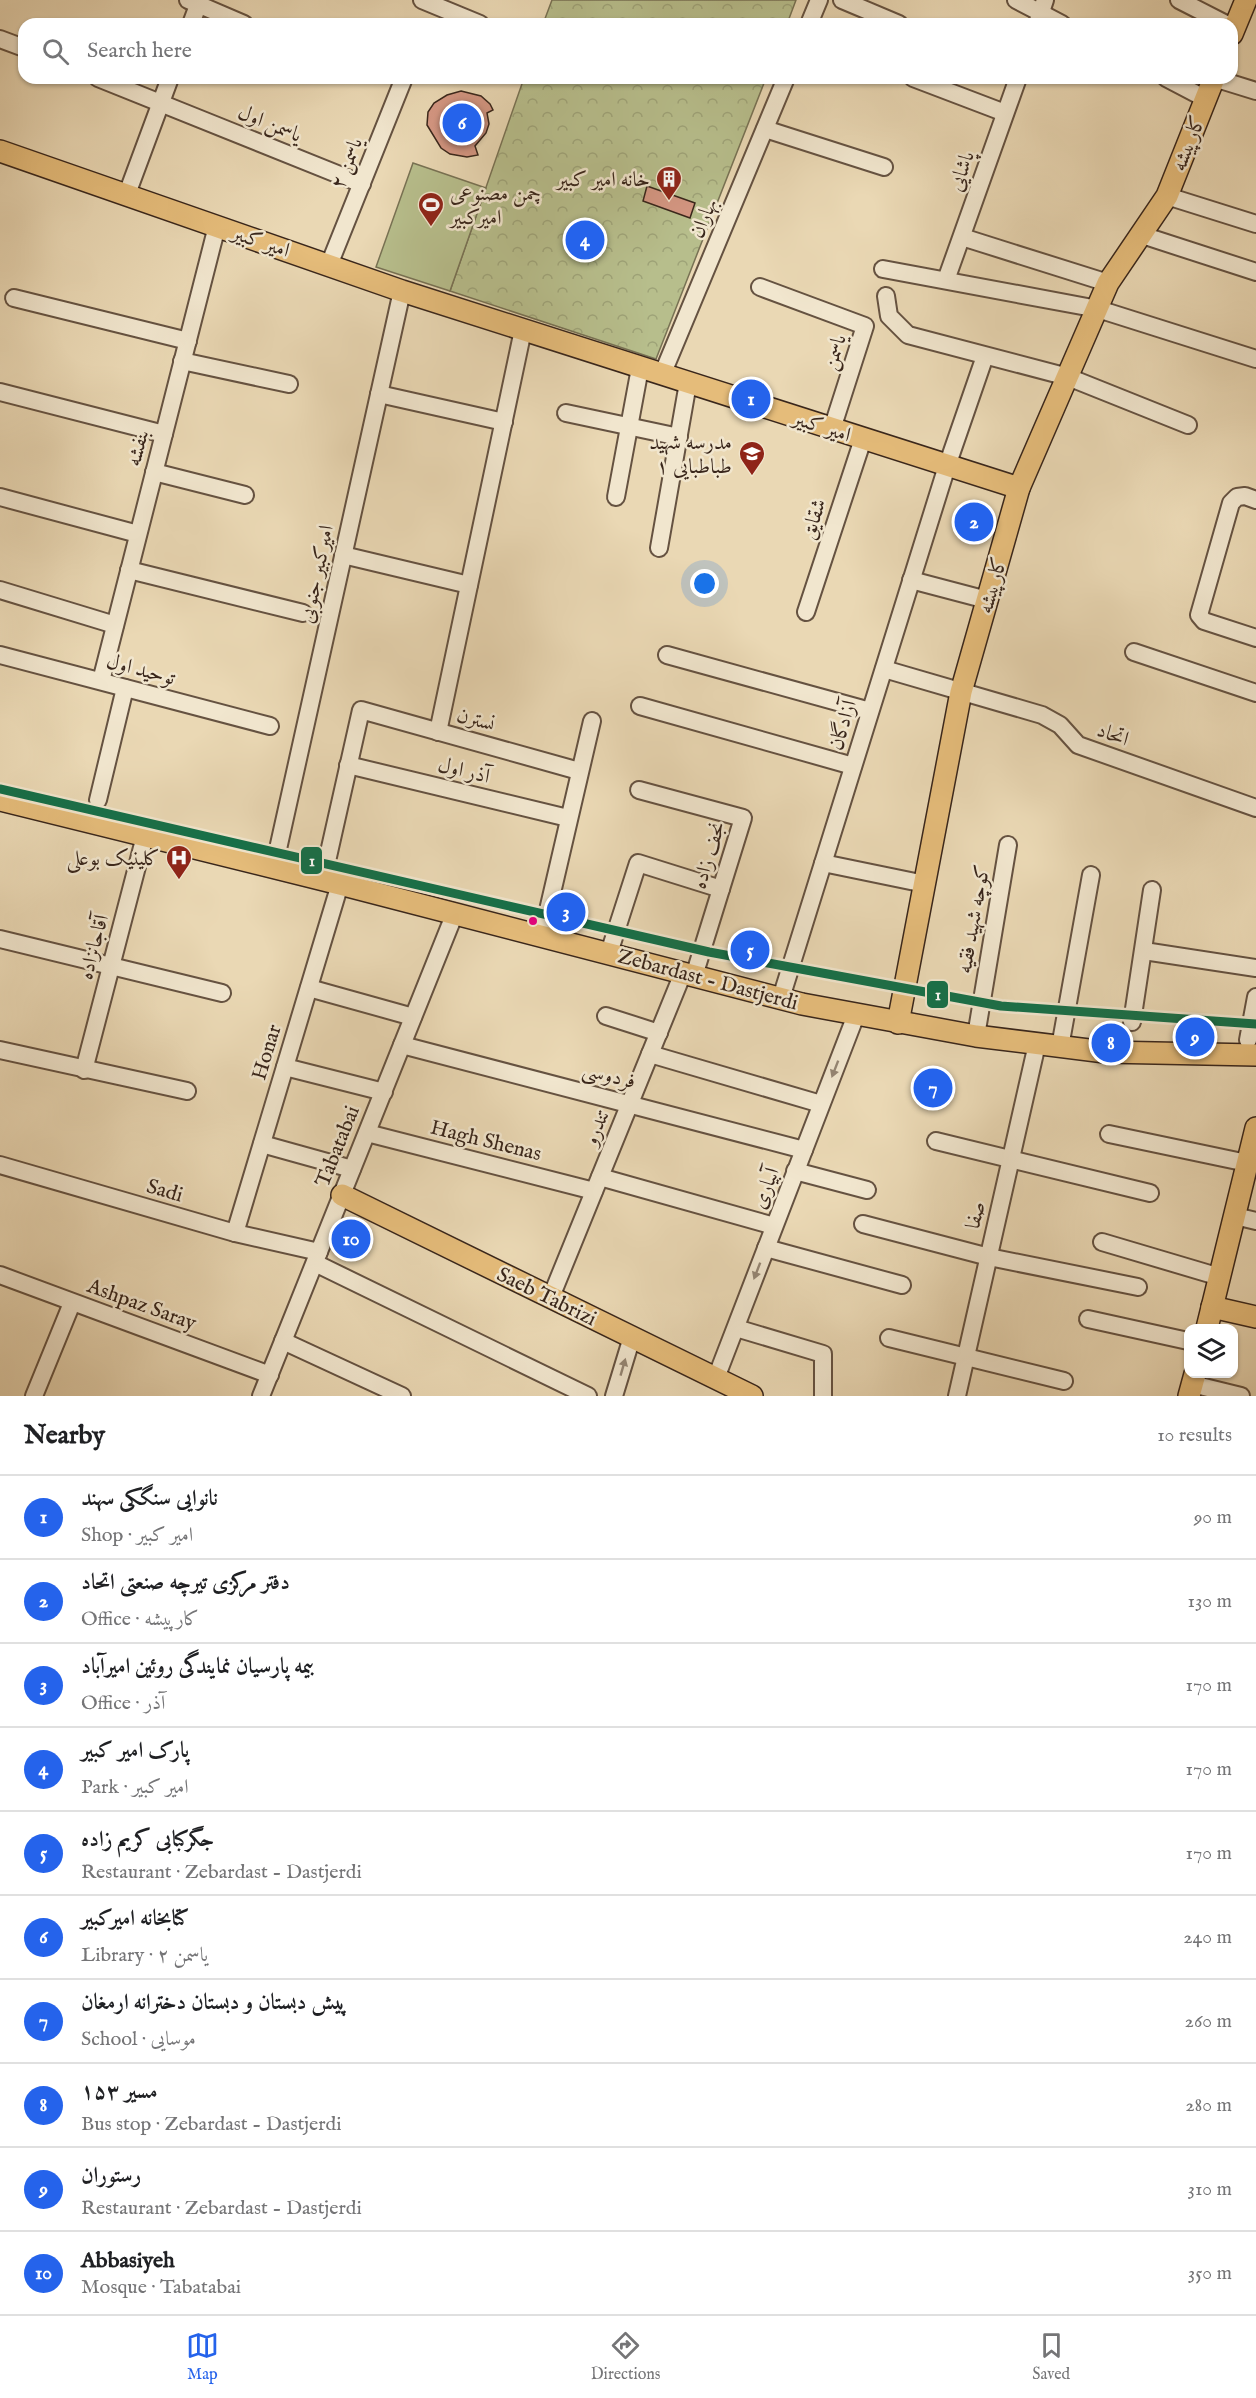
<!DOCTYPE html>
<html lang="en">
<head>
<meta charset="utf-8">
<style>
	:root { --surface:#fff; --page:#f2f2f2; --text:#202124; --muted:#757577; --line:#e0e0e0; --accent:#2563eb }
	body { margin:0; font-family:"IM FELL English",Amiri,serif; background:var(--page); color:var(--text) }
	.controls { position:absolute; right:18px; bottom:18px; display:grid; overflow:hidden; border-radius:12px; box-shadow:0 2px 4px #0004 }
	.controls button { width:54px; height:54px; display:grid; place-items:center; padding:0; border:0; border-bottom:2px solid var(--line); background:var(--surface); color:var(--text); font:30px sans-serif }
	.you { position:absolute; left:705px; top:584px; width:21px; height:21px; margin:-15px; border:4px solid #fff; border-radius:50%; background:#1a73e8; box-shadow:0 0 0 9px #1a73e833 }
	.badge { display:grid; place-items:center; width:39px; height:39px; border-radius:50%; background:var(--accent); color:#fff; font-size:20px; font-weight:700 }
	.pin { position:absolute; translate:-50% -50%; border:3px solid #fff; box-shadow:0 2px 6px #0006 }
	.list { margin:0; padding:0; list-style:none }
	h2 { display:flex; justify-content:space-between; align-items:center; height:78px; margin:0; padding:0 24px; font-size:26px }
	h2 small { font-size:20px; font-weight:400; color:var(--muted) }
	.list li { display:grid; grid-template-columns:39px 1fr auto; gap:18px; align-items:center; box-sizing:border-box; height:84px; padding:0 24px; border-top:2px solid var(--line) }
	.list b { display:block; font-size:22px; white-space:nowrap }
	.list p { margin:0; font-size:20px; white-space:nowrap; color:var(--muted) }
	.list em { font-size:20px; font-style:normal; color:var(--muted) }
	.icon { flex:none; width:33px; height:33px; fill:none; stroke:currentColor; stroke-width:2; stroke-linecap:round; stroke-linejoin:round }
	.map { position:relative; flex:none; width:1256px; height:1396px; overflow:hidden }
	.search { position:absolute; background:var(--surface); box-shadow:0 2px 4px #0004; left:18px; right:18px; top:18px; height:66px; display:flex; align-items:center; gap:15px; box-sizing:border-box; padding:0 21px; border-radius:18px; color:var(--muted); font-size:22px }
	.sheet { height:918px; background:var(--surface) }
	nav { display:flex; justify-content:space-around; align-items:center; box-sizing:border-box; height:84px; border-top:2px solid var(--line); background:var(--surface); font-size:16px; color:var(--muted) }
	nav a { display:grid; justify-items:center; gap:3px }
	nav .on { color:var(--accent) }
	.map>svg:first-child { display:block }
	.park { fill:url(#park-crowns); stroke:#787254; stroke-width:1.5 }
	.pitch { fill:#b7be8c; stroke:#787254; stroke-width:1.5 }
	.building { fill:#d49682; stroke:#39261b; stroke-width:1.5 }
	.lines { fill:none; stroke-linecap:round; stroke-linejoin:round }
	.minor-casing { stroke:#655241; stroke-width:20 }
	.major-casing { stroke:#39261b; stroke-width:24 }
	.minor { stroke:#f1e6ce; stroke-width:16 }
	.major { stroke:#e5bc7a; stroke-width:21 }
	.metro-1-casing { stroke:#f1e6ce; stroke-width:14 }
	.metro-1 { stroke:#147049; stroke-width:9 }
	.oneway { fill:#958674 }
	.bus-dot { fill:#e5007d; stroke:#f1e6ce; stroke-width:2 }
	.labels { text-anchor:middle; stroke-width:5; stroke-linejoin:round; paint-order:stroke }
	.street-label { font-size:21px; fill:#39261b; stroke:#f1e6ce }
	.poi-label { font-size:21px; fill:#39261b; stroke:#f1e6ce; text-anchor:end }
	.line-badge { stroke:#f1e6ce; stroke-width:2 }
	.badge-label { font-size:16px; text-anchor:middle; font-weight:bold; fill:#fff }
</style>
</head>
<body>
<div class="map">
<svg width="1256" height="1396" viewBox="0 0 1256 1396">
	<defs>
		<pattern id="park-crowns" width="20" height="18" patternUnits="userSpaceOnUse" patternTransform="scale(1.5)"><rect width="20" height="18" fill="#b7be8c"/><path d="M2 6a3 3 0 1 1 6 0M12 15a3 3 0 1 1 6 0" fill="none" stroke="#9ea378"/></pattern>
	</defs>
	<rect width="100%" height="100%" fill="#ead8b4"/>
	<filter id="stains"><feTurbulence type="fractalNoise" baseFrequency=".00333" numOctaves="4"/><feColorMatrix values="0 0 0 0 .2 0 0 0 0 .09 0 0 0 0 .02 0 0 0 .5 -.17"/></filter>
	<radialGradient id="worn" r=".72"><stop offset=".6" stop-color="#630" stop-opacity="0"/><stop offset="1" stop-color="#630" stop-opacity=".3"/></radialGradient>
	<!-- park -->
	<g class="park">
		<path d="M 552,0 L 796,0 L 787,24 L 543,24 Z"/>
		<path d="M 524,78 L 766,78 L 656,359 L 450,291 Z"/>
	</g>
	<!-- pitch -->
	<path class="pitch" d="M 413,163 L 486,188 L 450,291 L 376,267 Z"/>
	<!-- building -->
	<g class="building">
		<path d="M 461,91 L 481,96 L 490,104 L 493,110 L 487,113 L 489,124 L 486,133 L 475,146 L 478,155 L 467,157 L 450,154 L 441,148 L 427,125 L 428,112 L 434,103 L 447,95 Z"/>
		<path d="M 647,186 L 695,203 L 690,218 L 643,201 Z"/>
	</g>
	<g class="lines">
		<defs>
			<g id="minor">
				<path d="M 188,0 L 244,24"/>
				<path d="M 422,0 L 480,24"/>
				<path d="M 842,0 L 899,24"/>
				<path d="M 1016,0 L 1062,24"/>
				<path d="M 1179,0 L 1226,24"/>
				<path d="M 191,24 L 200,0"/>
				<path d="M 809,24 L 819,0"/>
				<path d="M 1037,24 L 1045,0"/>
				<path d="M 0,39 L 24,48"/>
				<path d="M 98,78 L 362,184"/>
				<path d="M 913,78 L 1005,113"/>
				<path d="M 1166,78 L 1206,99"/>
				<path d="M 1214,78 L 1256,91"/>
				<path d="M 765,129 L 884,167"/>
				<path d="M 127,194 L 170,78"/>
				<path d="M 1167,196 L 1256,224"/>
				<path d="M 1142,235 L 1256,272"/>
				<path d="M 962,237 L 1108,283"/>
				<path d="M 329,265 L 404,78"/>
				<path d="M 883,269 L 1098,309 L 1256,359"/>
				<path d="M 946,280 L 1018,78"/>
				<path d="M 760,287 L 865,326 L 832,429"/>
				<path d="M 886,296 L 889,316 L 908,335 L 1068,377 L 1188,425"/>
				<path d="M 14,298 L 188,341"/>
				<path d="M 182,361 L 289,384"/>
				<path d="M 662,375 L 786,78"/>
				<path d="M 0,392 L 164,434"/>
				<path d="M 379,394 L 504,422"/>
				<path d="M 566,413 L 679,437"/>
				<path d="M 154,472 L 245,495"/>
				<path d="M 0,497 L 138,534"/>
				<path d="M 616,497 L 640,368"/>
				<path d="M 1256,500 L 1245,496 L 1237,497 L 1231,503 L 1199,615 L 1204,621 L 1256,638"/>
				<path d="M 659,548 L 688,383"/>
				<path d="M 343,555 L 469,585"/>
				<path d="M 129,570 L 303,613"/>
				<path d="M 911,580 L 987,600"/>
				<path d="M 0,590 L 115,625"/>
				<path d="M 806,612 L 863,439"/>
				<path d="M 1134,652 L 1256,693"/>
				<path d="M 0,655 L 270,726"/>
				<path d="M 667,655 L 870,711"/>
				<path d="M 884,669 L 1042,715 L 1060,725 L 1078,745 L 1256,808"/>
				<path d="M 101,681 L 217,226"/>
				<path d="M 640,706 L 853,766"/>
				<path d="M 438,732 L 523,330"/>
				<path d="M 348,765 L 568,818"/>
				<path d="M 639,790 L 743,818 L 694,976"/>
				<path d="M 98,800 L 125,688"/>
				<path d="M 823,863 L 925,884"/>
				<path d="M 274,867 L 402,291"/>
				<path d="M 323,879 L 361,710 L 579,771"/>
				<path d="M 542,936 L 592,721"/>
				<path d="M 0,939 L 222,993"/>
				<path d="M 1144,951 L 1256,968"/>
				<path d="M 609,953 L 638,863 L 721,889"/>
				<path d="M 309,988 L 413,1017"/>
				<path d="M 781,998 L 947,466 L 985,356"/>
				<path d="M 606,1016 L 659,1033"/>
				<path d="M 1132,1022 L 1152,890"/>
				<path d="M 976,1036 L 1008,845"/>
				<path d="M 1248,1040 L 1256,997"/>
				<path d="M 402,1045 L 804,1150"/>
				<path d="M 1060,1047 L 1091,875"/>
				<path d="M 0,1050 L 187,1091"/>
				<path d="M 650,1054 L 821,1104"/>
				<path d="M 285,1067 L 384,1092"/>
				<path d="M 84,1070 L 145,836"/>
				<path d="M 367,1133 L 594,1191"/>
				<path d="M 1109,1134 L 1247,1163"/>
				<path d="M 936,1141 L 1150,1193"/>
				<path d="M 262,1144 L 352,1169"/>
				<path d="M 0,1165 L 235,1233 L 319,1252"/>
				<path d="M 795,1171 L 867,1190"/>
				<path d="M 600,1177 L 774,1226"/>
				<path d="M 1235,1216 L 1256,1221"/>
				<path d="M 863,1224 L 989,1257 L 1138,1287"/>
				<path d="M 235,1233 L 340,884"/>
				<path d="M 1102,1242 L 1220,1277"/>
				<path d="M 766,1248 L 902,1285"/>
				<path d="M 315,1263 L 588,1396"/>
				<path d="M 0,1275 L 270,1375"/>
				<path d="M 551,1297 L 683,973"/>
				<path d="M 1088,1319 L 1188,1341"/>
				<path d="M 736,1328 L 823,1354 L 823,1396"/>
				<path d="M 889,1338 L 1064,1381"/>
				<path d="M 283,1341 L 402,1396"/>
				<path d="M 716,1378 L 856,1015"/>
				<path d="M 1192,1384 L 1241,1396"/>
				<path d="M 34,1396 L 72,1303"/>
				<path d="M 261,1396 L 455,913"/>
				<path d="M 614,1396 L 632,1337"/>
				<path d="M 957,1396 L 1037,1044"/>
			</g>
			<g id="major">
				<path d="M 1232,34 L 1246,0"/>
				<path d="M 0,151 L 402,291 L 1019,488"/>
				<path d="M 0,800 L 340,884 L 802,1004 L 976,1036 L 1105,1052 L 1256,1055"/>
				<path d="M 898,1023 L 961,692 L 1019,488 L 1108,283 L 1167,196 L 1214,78"/>
				<path d="M 342,1195 L 752,1396"/>
				<path d="M 1212,1307 L 1256,1317"/>
				<path d="M 1207,1328 L 1256,1128"/>
				<path d="M 1189,1396 L 1195,1374"/>
			</g>
		</defs>
		<!-- minor casing -->
		<use href="#minor" class="minor-casing"/>
		<!-- major casing -->
		<use href="#major" class="major-casing"/>
		<!-- minor -->
		<use href="#minor" class="minor"/>
		<!-- major -->
		<use href="#major" class="major"/>
		<defs>
			<path id="metro-1" d="M 0,789 L 709,952 L 1001,1006 L 1256,1024"/>
		</defs>
		<!-- metro-1 casing -->
		<use href="#metro-1" class="metro-1-casing"/>
		<!-- metro-1 -->
		<use href="#metro-1" class="metro-1"/>
	</g>
	<!-- one-way arrows -->
	<defs><path id="oneway-solid" d="M-6-.8H1V-3.2L6.5 0L1 3.2V.8H-6Z" transform="scale(1.5)"/></defs>
	<g class="oneway">
		<use href="#oneway-solid" transform="translate(835 1069) rotate(111)"/>
		<use href="#oneway-solid" transform="translate(757 1271) rotate(111)"/>
		<use href="#oneway-solid" transform="translate(623 1367) rotate(-74)"/>
	</g>
	<!-- icons -->
	<defs>
		<symbol id="building-pin" viewBox="-11 -11 22 30"><path d="M0 17L-7.5 6A9.5 9.5 0 1 1 7.5 6Z" fill="#8f2418" stroke="#f1e6ce"/><path d="M-4-6H4V6H1V3H-1V6H-4ZM-2.5-4.3h1.7v1.8h-1.7ZM.8-4.3h1.7v1.8H.8ZM-2.5-1h1.7V.8h-1.7ZM.8-1h1.7V.8H.8Z" fill="#fff"/></symbol>
		<symbol id="stadium-pin" viewBox="-11 -11 22 30"><path d="M0 17L-7.5 6A9.5 9.5 0 1 1 7.5 6Z" fill="#8f2418" stroke="#f1e6ce"/><path d="M0-5a6.5 5 0 1 0 0 10a6.5 5 0 1 0 0-10ZM-3.5-1.8h7v3.6h-7Z" fill="#fff"/></symbol>
		<symbol id="school-pin" viewBox="-11 -11 22 30"><path d="M0 17L-7.5 6A9.5 9.5 0 1 1 7.5 6Z" fill="#8f2418" stroke="#f1e6ce"/><path d="M0-5L7-2L0 1L-7-2ZM-4 1L0 2.5L4 1V4Q0 6-4 4Z" fill="#fff"/></symbol>
		<symbol id="hospital-pin" viewBox="-11 -11 22 30"><path d="M0 17L-7.5 6A9.5 9.5 0 1 1 7.5 6Z" fill="#8f2418" stroke="#f1e6ce"/><path d="M-5-5h3v3.5h4V-5h3V5h-3V1.5h-4V5h-3Z" fill="#fff"/></symbol>
	</defs>
	<g fill-rule="evenodd">
		<use href="#building-pin" x="654" y="164" width="30" height="40"/>
		<use href="#stadium-pin" x="416" y="190" width="30" height="40"/>
		<use href="#school-pin" x="737" y="439" width="30" height="40"/>
		<use href="#hospital-pin" x="164" y="843" width="30" height="40"/>
	</g>
	<!-- markers -->
	<circle class="bus-dot" cx="533" cy="921" r="5"/>
	<g class="labels">
		<!-- street labels -->
		<g class="street-label">
			<text transform="translate(270 123) rotate(22)" y="7">یاسمن اول</text>
			<text transform="translate(1188 143) rotate(-68)" y="7">کارپیشه</text>
			<text transform="translate(346 163) rotate(-68)" y="7">یاسمن ۲</text>
			<text transform="translate(961 171) rotate(-71)" y="7">پاشایی</text>
			<text transform="translate(703 218) rotate(-67)" y="7">بهاران</text>
			<text transform="translate(261 241) rotate(19)" y="7">امیر کبیر</text>
			<text transform="translate(834 352) rotate(-72)" y="7">یاسمن</text>
			<text transform="translate(822 426) rotate(18)" y="7">امیر کبیر</text>
			<text transform="translate(137 448) rotate(-76)" y="7">بنفشه</text>
			<text transform="translate(813 519) rotate(-72)" y="7">شقایق</text>
			<text transform="translate(316 574) rotate(-78)" y="7">امیرکبیر جنوبی</text>
			<text transform="translate(992 585) rotate(-74)" y="7">کارپیشه</text>
			<text transform="translate(141 669) rotate(15)" y="7">توحید اول</text>
			<text transform="translate(476 719) rotate(16)" y="7">نسترن</text>
			<text transform="translate(842 725) rotate(-73)" y="7">آزادگان</text>
			<text transform="translate(1113 734) rotate(20)" y="7">اتحاد</text>
			<text transform="translate(464 770) rotate(14)" y="7">آذر اول</text>
			<text transform="translate(708 855) rotate(-73)" y="7">نجف زاده</text>
			<text transform="translate(973 919) rotate(-80)" y="7">کوچه شهید فقیه</text>
			<text transform="translate(93 947) rotate(-75)" y="7">آقاجانزاده</text>
			<text transform="translate(708 979) rotate(15)" y="7">Zebardast - Dastjerdi</text>
			<text transform="translate(266 1052) rotate(-73)" y="7">Honar</text>
			<text transform="translate(609 1075) rotate(14)" y="7">فردوسی</text>
			<text transform="translate(596 1127) rotate(-68)" y="7">تندرو</text>
			<text transform="translate(486 1140) rotate(14)" y="7">Hagh Shenas</text>
			<text transform="translate(337 1146) rotate(-68)" y="7">Tabatabai</text>
			<text transform="translate(765 1188) rotate(-69)" y="7">آبیاری</text>
			<text transform="translate(165 1190) rotate(16)" y="7">Sadi</text>
			<text transform="translate(975 1215) rotate(-77)" y="7">صفا</text>
			<text transform="translate(547 1296) rotate(26)" y="7">Saeb Tabrizi</text>
			<text transform="translate(142 1304) rotate(20)" y="7">Ashpaz Saray</text>
		</g>
		<!-- poi labels -->
		<g class="poi-label">
			<text x="650" y="186">خانه امیر کبیر</text>
			<text x="450" y="200" text-anchor="start">چمن مصنوعی<tspan x="450" dy="24">امیرکبیر</tspan></text>
			<text x="732" y="449">مدرسه شهید<tspan x="732" dy="24">طباطبایی ۱</tspan></text>
			<text x="160" y="865">کلینیک بوعلی</text>
		</g>
	</g>
	<g class="line-badge">
		<rect x="300" y="846" width="23" height="29" rx="6" fill="#147049"/>
		<rect x="926" y="980" width="23" height="29" rx="6" fill="#147049"/>
	</g>
	<g class="badge-label">
		<text x="312" y="866">1</text>
		<text x="938" y="1000">1</text>
	</g>
	<rect width="100%" height="100%" filter="url(#stains)"/>
	<rect width="100%" height="100%" fill="url(#worn)"/>
</svg>
<div class="controls">
<button><svg class="icon" aria-label="layers" viewBox="0 0 24 24"><path d="M12 4l9 5-9 5-9-5zM3 14l9 5 9-5"/></svg></button>
</div>
<div class="you"></div>
<div class="pin badge" style="left:751px;top:399px">1</div>
<div class="pin badge" style="left:974px;top:522px">2</div>
<div class="pin badge" style="left:566px;top:912px">3</div>
<div class="pin badge" style="left:585px;top:240px">4</div>
<div class="pin badge" style="left:750px;top:950px">5</div>
<div class="pin badge" style="left:462px;top:123px">6</div>
<div class="pin badge" style="left:933px;top:1088px">7</div>
<div class="pin badge" style="left:1111px;top:1043px">8</div>
<div class="pin badge" style="left:1195px;top:1037px">9</div>
<div class="pin badge" style="left:351px;top:1239px">10</div>
<div class="search"><svg class="icon" aria-label="search" viewBox="0 0 24 24"><circle cx="10" cy="10" r="6"/><path d="M15 15l6 6"/></svg>Search here</div>
</div>
<section class="sheet">
<h2>Nearby<small>10 results</small></h2>
<ul class="list">
<li><span class="badge">1</span><div><b>نانوایی سنگکی سهند</b><p>Shop · امیر کبیر</p></div><em>90 m</em></li>
<li><span class="badge">2</span><div><b>دفتر مرکزی تیرچه صنعتی اتحاد</b><p>Office · کارپیشه</p></div><em>130 m</em></li>
<li><span class="badge">3</span><div><b>بیمه پارسیان نمایندگی روئین امیرآباد</b><p>Office · آذر</p></div><em>170 m</em></li>
<li><span class="badge">4</span><div><b>پارک امیر کبیر</b><p>Park · امیر کبیر</p></div><em>170 m</em></li>
<li><span class="badge">5</span><div><b>جگرکبابی کریم زاده</b><p>Restaurant · Zebardast - Dastjerdi</p></div><em>170 m</em></li>
<li><span class="badge">6</span><div><b>کتابخانه امیرکبیر</b><p>Library · یاسمن ۲</p></div><em>240 m</em></li>
<li><span class="badge">7</span><div><b>پیش دبستان و دبستان دخترانه ارمغان</b><p>School · موسایی</p></div><em>260 m</em></li>
<li><span class="badge">8</span><div><b>مسیر ۱۵۳</b><p>Bus stop · Zebardast - Dastjerdi</p></div><em>280 m</em></li>
<li><span class="badge">9</span><div><b>رستوران</b><p>Restaurant · Zebardast - Dastjerdi</p></div><em>310 m</em></li>
<li><span class="badge">10</span><div><b>Abbasiyeh</b><p>Mosque · Tabatabai</p></div><em>350 m</em></li>
</ul>
</section>
<nav>
<a class="on"><svg class="icon" aria-label="map" viewBox="0 0 24 24"><path d="M3 6l6-2 6 2 6-2v14l-6 2-6-2-6 2zM9 4v14M15 6v14"/></svg>Map</a>
<a><svg class="icon" aria-label="directions" viewBox="0 0 24 24"><path d="M12 3l9 9-9 9-9-9zM9 14v-3h6M13 9l2 2-2 2"/></svg>Directions</a>
<a><svg class="icon" aria-label="saved" viewBox="0 0 24 24"><path d="M7 4h10v16l-5-4-5 4z"/></svg>Saved</a>
</nav>
</body>
</html>
